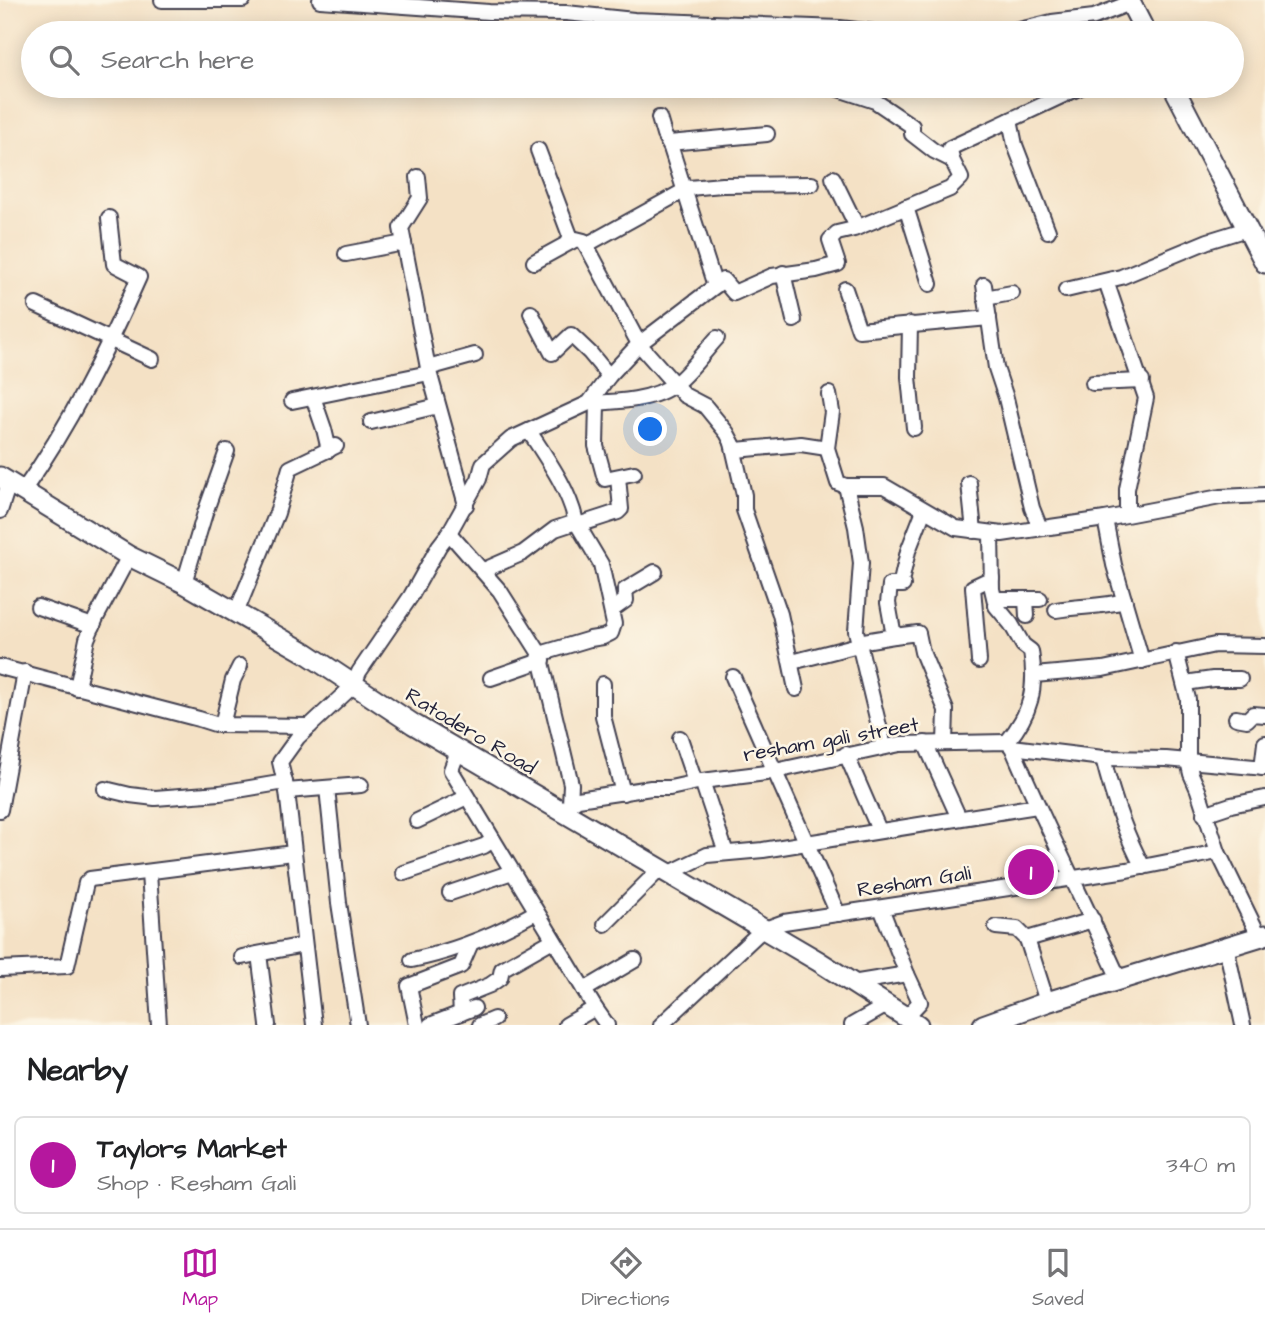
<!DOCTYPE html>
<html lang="en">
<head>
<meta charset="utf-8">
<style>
	:root { --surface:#fff; --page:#f2f2f2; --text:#202124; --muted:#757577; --line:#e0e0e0; --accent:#b5179e }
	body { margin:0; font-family:"Architects Daughter",sans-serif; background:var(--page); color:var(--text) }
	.you { position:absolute; left:651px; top:430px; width:24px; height:24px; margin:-18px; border:5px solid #fff; border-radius:50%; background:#1a73e8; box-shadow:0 0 0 10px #1a73e833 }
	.badge { display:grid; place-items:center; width:46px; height:46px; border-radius:50%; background:var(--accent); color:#fff; font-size:23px; font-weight:700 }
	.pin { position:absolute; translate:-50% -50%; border:4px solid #fff; box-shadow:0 2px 7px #0006 }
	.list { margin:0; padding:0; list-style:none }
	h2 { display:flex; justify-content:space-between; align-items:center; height:91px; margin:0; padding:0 28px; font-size:30px }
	h2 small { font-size:23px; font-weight:400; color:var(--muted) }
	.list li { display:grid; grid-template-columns:46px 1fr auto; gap:21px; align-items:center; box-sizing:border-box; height:98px; margin:0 14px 14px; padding:0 14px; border:2px solid var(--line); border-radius:10px }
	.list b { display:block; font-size:26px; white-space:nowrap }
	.list p { margin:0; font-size:23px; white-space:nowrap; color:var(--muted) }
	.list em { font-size:23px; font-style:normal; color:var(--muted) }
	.icon { flex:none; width:38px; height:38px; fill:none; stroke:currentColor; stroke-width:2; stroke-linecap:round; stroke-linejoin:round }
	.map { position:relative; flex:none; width:1265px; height:1025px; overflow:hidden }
	.search { position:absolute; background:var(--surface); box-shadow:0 4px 18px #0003; left:21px; right:21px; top:21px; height:77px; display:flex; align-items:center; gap:18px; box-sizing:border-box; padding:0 24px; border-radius:38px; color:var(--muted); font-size:26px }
	.sheet { height:203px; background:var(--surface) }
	nav { display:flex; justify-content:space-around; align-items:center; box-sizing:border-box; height:98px; border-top:2px solid var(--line); background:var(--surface); font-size:19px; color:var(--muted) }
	nav a { display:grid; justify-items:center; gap:4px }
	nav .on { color:var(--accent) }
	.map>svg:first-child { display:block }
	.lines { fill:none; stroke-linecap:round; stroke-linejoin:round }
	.street-casing { stroke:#423f50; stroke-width:18 }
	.secondary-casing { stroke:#423f50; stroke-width:23 }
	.street { stroke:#fff; stroke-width:14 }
	.secondary { stroke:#fff; stroke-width:19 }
	.labels { text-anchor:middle; stroke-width:5; stroke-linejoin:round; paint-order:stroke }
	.street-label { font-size:21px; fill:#22223b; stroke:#fcf5e5 }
</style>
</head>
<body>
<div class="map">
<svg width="1265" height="1025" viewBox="0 0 1265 1025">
	<rect width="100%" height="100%" fill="#fcf5e5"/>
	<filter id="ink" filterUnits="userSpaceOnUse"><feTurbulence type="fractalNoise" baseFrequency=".0143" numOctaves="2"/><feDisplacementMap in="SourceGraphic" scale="14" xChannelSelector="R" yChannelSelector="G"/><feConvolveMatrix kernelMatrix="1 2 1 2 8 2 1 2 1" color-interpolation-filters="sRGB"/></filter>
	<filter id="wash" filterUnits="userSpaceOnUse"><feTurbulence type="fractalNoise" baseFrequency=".00686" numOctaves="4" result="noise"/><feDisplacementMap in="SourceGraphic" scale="28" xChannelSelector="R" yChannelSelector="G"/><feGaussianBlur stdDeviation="1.57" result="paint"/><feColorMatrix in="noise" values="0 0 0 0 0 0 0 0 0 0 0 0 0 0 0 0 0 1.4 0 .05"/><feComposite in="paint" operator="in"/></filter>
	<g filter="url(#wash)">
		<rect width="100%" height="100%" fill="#f4e1c5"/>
	</g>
	<g filter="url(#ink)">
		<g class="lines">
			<defs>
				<g id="street">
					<path d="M 162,0 L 243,0"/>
					<path d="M 320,0 L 489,12 L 566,13 L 634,20 L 840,28 L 882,33"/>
					<path d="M 1007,33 L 1052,22 L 1094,17 L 1130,3"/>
					<path d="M 829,86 L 875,101 L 912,126 L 912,134 L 934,151 L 952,160"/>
					<path d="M 659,118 L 664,135 L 671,148 L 715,286"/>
					<path d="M 1010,120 L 1015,145 L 1048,231"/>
					<path d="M 669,143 L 767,134"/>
					<path d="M 538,150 L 572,241"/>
					<path d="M 418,177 L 420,198 L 401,228 L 428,368 L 466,505"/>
					<path d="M 833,178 L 857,227"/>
					<path d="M 906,207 L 930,284"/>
					<path d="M 586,245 L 689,188 L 722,185 L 812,184"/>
					<path d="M 346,254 L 404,243"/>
					<path d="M 534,262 L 576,239 L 584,241 L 639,344 L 684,395 L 705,406 L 727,433 L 736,450 L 801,444 L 827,448"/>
					<path d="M 783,273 L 794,320"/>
					<path d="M 1106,281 L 1146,398 L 1127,489 L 1127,514"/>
					<path d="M 984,285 L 996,368 L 1006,398 L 1032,508 L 1040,528"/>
					<path d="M 845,289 L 859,330 L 989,318"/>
					<path d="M 1066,290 L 1121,277 L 1208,241 L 1247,229"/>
					<path d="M 985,298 L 1012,293"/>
					<path d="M 36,305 L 152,359"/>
					<path d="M 531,313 L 552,353 L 571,335 L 590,353 L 609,376"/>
					<path d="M 910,324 L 909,377 L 914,428"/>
					<path d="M 428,368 L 475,355"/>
					<path d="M 1093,383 L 1142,381"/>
					<path d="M 829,394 L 832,412 L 827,448 L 838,483 L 846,486 L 884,486 L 956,528 L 1002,534 L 1105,519 L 1220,497 L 1265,495"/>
					<path d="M 313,397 L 324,429 L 329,450"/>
					<path d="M 292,401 L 429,373"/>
					<path d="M 589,403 C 616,402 654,401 676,383 C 691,371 704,352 717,338"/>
					<path d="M 597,403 L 596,446 L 605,479 L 634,473"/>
					<path d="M 371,422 L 438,406"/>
					<path d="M 732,443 L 744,495 L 744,510 L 780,614 L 796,689"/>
					<path d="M 969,483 L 974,531"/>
					<path d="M 846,486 L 856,527 L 861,563 L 856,631 L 884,747"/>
					<path d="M 23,491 C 70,425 106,351 139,277 L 114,264 L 109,218"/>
					<path d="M 924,510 L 908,551 L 901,582 L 903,585 L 890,585 L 888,603 L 894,636 L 918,633 L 922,652 L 946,710 L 945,743"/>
					<path d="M 0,511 L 9,483"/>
					<path d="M 1105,519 L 1114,565 L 1142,661"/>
					<path d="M 578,525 L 618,512 L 621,509 L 618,477"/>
					<path d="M 449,533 L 500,591 L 540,654 L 571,784 L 570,804 L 566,810"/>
					<path d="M 991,533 L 992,589 L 996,606 L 1011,624 L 1023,645 L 1031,651 C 1037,689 1031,713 1007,742"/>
					<path d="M 484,570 L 523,553 L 555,529 L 576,522 C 569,489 547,459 529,431"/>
					<path d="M 184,583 L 205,513 L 227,451"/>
					<path d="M 995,599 L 1040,599"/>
					<path d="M 1026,599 L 1027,616"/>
					<path d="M 38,607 L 93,626"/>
					<path d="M 612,610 L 626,600 L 625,590 L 655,572"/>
					<path d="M 1056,610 C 1079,606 1102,607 1125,601"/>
					<path d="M 236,613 L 277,513 L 290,468 L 336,446"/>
					<path d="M 858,642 L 894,636"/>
					<path d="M 1176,652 L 1188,699 L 1188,761 L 1191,774 L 1198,790 L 1218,852 L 1260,938"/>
					<path d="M 540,654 L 590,639 L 603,637 L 611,633 L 614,624 L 601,564 L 576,522"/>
					<path d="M 979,661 L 973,587 L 992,578"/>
					<path d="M 792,662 L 858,645"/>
					<path d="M 0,667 L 199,719 L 218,725 L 310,726"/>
					<path d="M 1034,675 L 1103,669 L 1215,645 L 1265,646"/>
					<path d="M 733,677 L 838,914"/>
					<path d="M 491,678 L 543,660"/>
					<path d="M 1185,683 L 1213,679 L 1240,679"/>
					<path d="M 603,684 L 603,716 L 623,793"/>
					<path d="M 77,688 L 87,639 L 96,618 L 129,556"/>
					<path d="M 1236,718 L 1247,720 L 1253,714 L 1265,715"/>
					<path d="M 222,725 L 233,680 L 240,666"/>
					<path d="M 680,738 L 695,782"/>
					<path d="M 925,743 L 959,818"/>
					<path d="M 1012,747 L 1103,758 L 1166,759 L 1265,768"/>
					<path d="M 458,751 L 451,770 L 595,1008 L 607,1025"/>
					<path d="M 846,754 L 879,830"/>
					<path d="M 1103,758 C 1112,794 1125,834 1143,867"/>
					<path d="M 1262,768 L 1265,743"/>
					<path d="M 702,781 L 726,853"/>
					<path d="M 327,788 L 339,903 L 358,1025"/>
					<path d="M 105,789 L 130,795 L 155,798 L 220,793 L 285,782"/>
					<path d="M 287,791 L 361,785"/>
					<path d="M 570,804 L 578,799 L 651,788 L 670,788 L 702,781 L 766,773 L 900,744 L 1007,742 L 1012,747 C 1045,825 1084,901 1119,979"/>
					<path d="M 0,810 L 25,672"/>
					<path d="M 1204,814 L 1231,805 L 1265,798"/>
					<path d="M 417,821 L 467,797"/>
					<path d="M 149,873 L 159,1025"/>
					<path d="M 404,873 L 484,846 L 493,840"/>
					<path d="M 668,874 L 707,855 L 763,850 L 1037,806"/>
					<path d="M 450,893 L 512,872"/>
					<path d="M 605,924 L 660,869"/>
					<path d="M 996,927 L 1017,929 L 1027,939 L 1047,1002"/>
					<path d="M 1027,939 L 1093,920"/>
					<path d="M 1226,946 L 1243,1025"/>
					<path d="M 259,954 L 268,1025"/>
					<path d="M 242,957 L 304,945"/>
					<path d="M 412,960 C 456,951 497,934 536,912"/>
					<path d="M 0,969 L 67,966 L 86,883 L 90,879 L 293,853"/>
					<path d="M 852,983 L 907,974 L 881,908"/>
					<path d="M 584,990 L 635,960"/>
					<path d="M 461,1013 L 460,997 L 490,985 L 500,978 L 502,969 L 553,940"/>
					<path d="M 906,1017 L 920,1002 L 907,974"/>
					<path d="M 314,1025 L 287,791 L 280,762 L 298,737 L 354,685 L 359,672 L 411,596 L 439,546 L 449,533 L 479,479 L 483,464 L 511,439 L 589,403 L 609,376 L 639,344 L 723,280 L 734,293 L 772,276 L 816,270 L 838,264 L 830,240 L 837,233 L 854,229 L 950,189 L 961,178 L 952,160 L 950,148 L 1083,86"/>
					<path d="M 417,1025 L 409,986 L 461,966 L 471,943"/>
					<path d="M 430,1025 L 474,1008"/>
					<path d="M 480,1025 L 494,1019"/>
					<path d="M 566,1025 L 595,1008"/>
					<path d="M 661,1025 L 762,930 L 784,922 L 1127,870 L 1218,852"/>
					<path d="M 852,1025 L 887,1005"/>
				</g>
				<g id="secondary">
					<path d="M 1129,0 L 1146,33"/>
					<path d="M 1173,86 L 1265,263"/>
					<path d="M 0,477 L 129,556 L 184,583 L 306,653 L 413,724 L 818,961 L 918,1025"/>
					<path d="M 983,1025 L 1047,1002 L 1265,935"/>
				</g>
			</defs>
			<!-- street casing -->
			<use href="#street" class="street-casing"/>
			<!-- secondary casing -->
			<use href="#secondary" class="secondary-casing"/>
			<!-- street -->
			<use href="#street" class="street"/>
			<!-- secondary -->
			<use href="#secondary" class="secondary"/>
		</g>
	</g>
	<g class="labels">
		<!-- street labels -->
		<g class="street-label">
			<text transform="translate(471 731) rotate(31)" y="7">Ratodero Road</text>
			<text transform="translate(831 739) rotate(-10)" y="7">resham gali street</text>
			<text transform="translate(914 881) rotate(-9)" y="7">Resham Gali</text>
		</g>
	</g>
</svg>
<div class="you"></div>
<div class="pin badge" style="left:1031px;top:872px">1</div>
<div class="search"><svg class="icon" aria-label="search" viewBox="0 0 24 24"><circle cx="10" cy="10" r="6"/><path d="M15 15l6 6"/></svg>Search here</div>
</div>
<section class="sheet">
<h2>Nearby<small></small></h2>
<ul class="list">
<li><span class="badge">1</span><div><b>Taylors Market</b><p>Shop · Resham Gali</p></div><em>340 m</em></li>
</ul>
</section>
<nav>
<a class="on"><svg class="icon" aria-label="map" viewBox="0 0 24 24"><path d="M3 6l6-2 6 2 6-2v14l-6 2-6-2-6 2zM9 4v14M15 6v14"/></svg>Map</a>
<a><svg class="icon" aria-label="directions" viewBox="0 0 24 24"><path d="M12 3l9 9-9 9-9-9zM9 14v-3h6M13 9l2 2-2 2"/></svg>Directions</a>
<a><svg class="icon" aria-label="saved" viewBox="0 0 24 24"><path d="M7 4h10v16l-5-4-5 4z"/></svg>Saved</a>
</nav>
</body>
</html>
